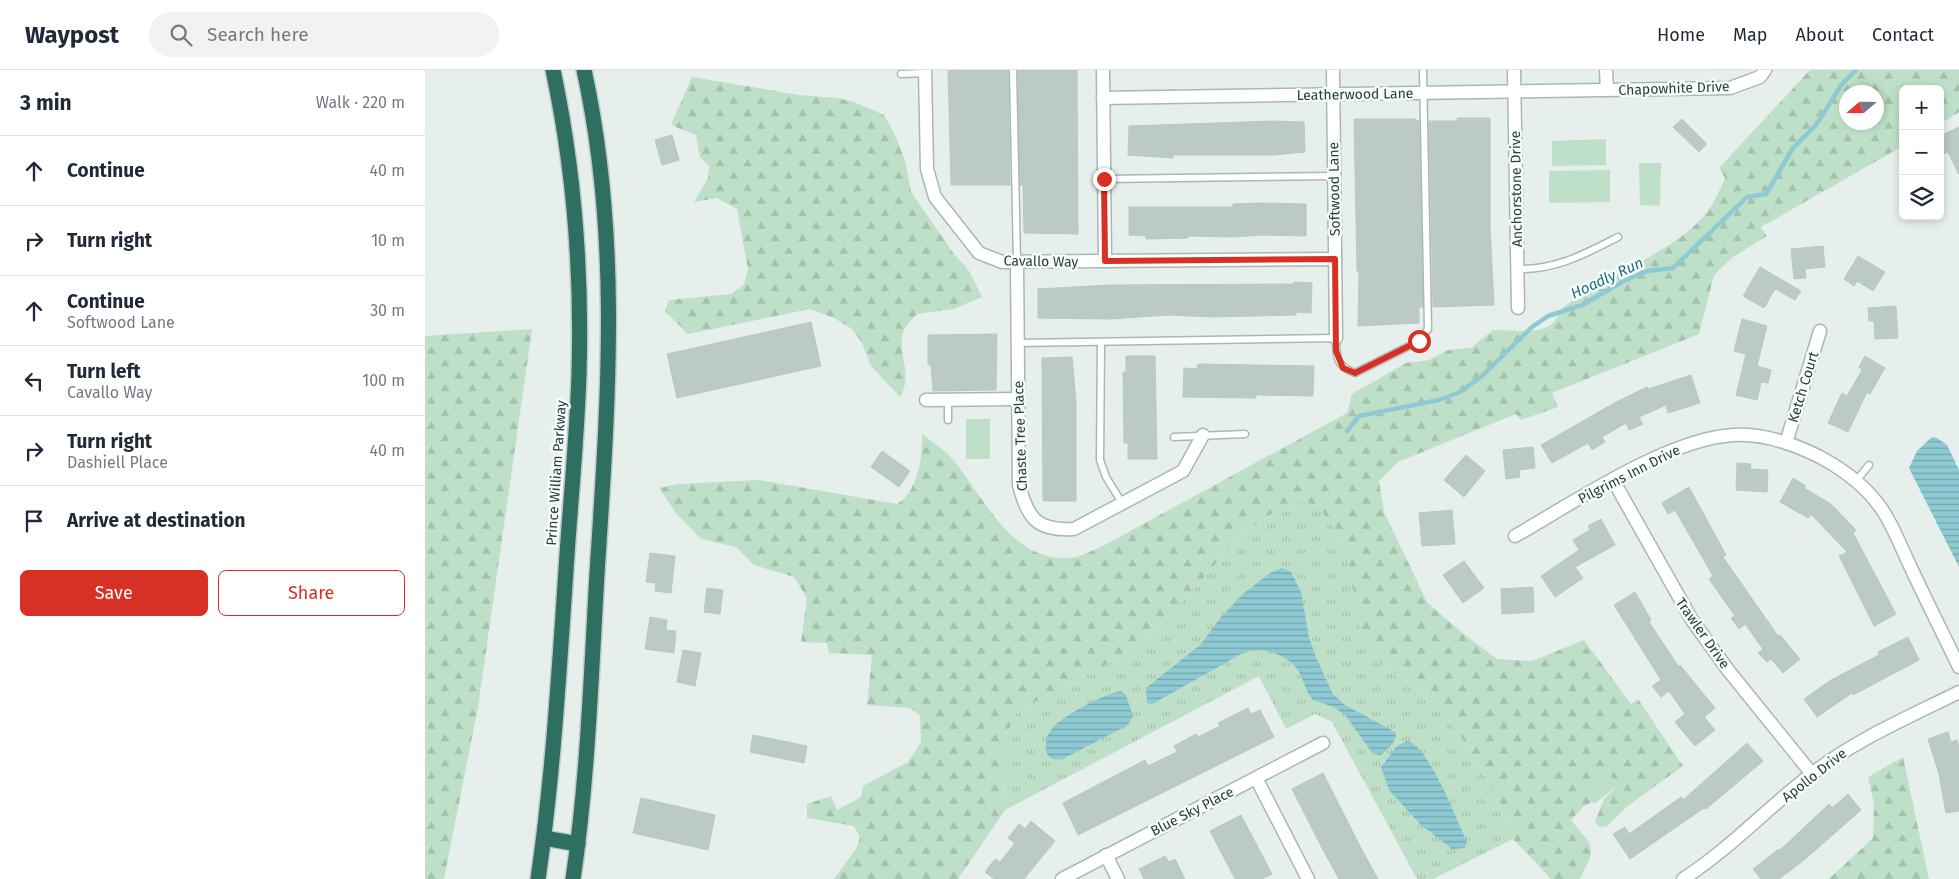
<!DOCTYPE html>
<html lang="en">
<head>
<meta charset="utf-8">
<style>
	:root { --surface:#fff; --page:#f2f2f3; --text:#1f2937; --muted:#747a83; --line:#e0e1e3; --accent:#d93025 }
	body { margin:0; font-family:"Fira Sans",sans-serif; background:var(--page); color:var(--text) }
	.controls { position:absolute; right:15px; top:15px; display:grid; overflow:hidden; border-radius:8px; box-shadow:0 2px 8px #0003 }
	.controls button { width:45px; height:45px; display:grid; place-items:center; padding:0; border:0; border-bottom:1px solid var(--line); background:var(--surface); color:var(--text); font:25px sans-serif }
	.compass { position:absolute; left:1414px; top:15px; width:45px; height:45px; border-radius:50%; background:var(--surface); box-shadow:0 2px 8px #0003; rotate:250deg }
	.stop { position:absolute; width:15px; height:15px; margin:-11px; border:4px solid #d93025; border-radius:50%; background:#fff }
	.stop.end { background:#d93025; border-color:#fff; box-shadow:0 1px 5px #0008 }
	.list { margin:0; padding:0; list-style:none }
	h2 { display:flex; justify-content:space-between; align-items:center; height:65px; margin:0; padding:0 20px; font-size:21px }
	h2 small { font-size:16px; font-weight:400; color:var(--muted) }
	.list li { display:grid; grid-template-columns:32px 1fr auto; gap:15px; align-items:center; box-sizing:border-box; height:70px; padding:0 20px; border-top:1px solid var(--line) }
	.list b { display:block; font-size:19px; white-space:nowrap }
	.list p { margin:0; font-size:16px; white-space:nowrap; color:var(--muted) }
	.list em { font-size:16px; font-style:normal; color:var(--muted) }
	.actions { display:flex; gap:10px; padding:15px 20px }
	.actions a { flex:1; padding:11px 0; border:1px solid var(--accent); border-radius:8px; text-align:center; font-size:18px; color:var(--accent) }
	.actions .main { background:var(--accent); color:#fff }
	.icon { flex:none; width:28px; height:28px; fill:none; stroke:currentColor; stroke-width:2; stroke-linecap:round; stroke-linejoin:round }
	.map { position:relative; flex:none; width:1534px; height:809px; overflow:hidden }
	header { display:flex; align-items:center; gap:30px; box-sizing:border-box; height:70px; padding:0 25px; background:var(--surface); border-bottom:1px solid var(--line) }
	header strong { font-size:24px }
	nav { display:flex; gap:28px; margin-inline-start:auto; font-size:18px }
	.search { width:350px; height:45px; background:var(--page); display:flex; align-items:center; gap:12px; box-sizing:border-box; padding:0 18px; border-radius:28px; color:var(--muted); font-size:19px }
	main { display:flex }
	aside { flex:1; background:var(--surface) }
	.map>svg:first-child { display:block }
	.grass { fill:url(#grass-tufts) }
	.forest { fill:url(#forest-firs); fill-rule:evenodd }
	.park { fill:#bfe0c8 }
	.water { fill:url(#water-rules) }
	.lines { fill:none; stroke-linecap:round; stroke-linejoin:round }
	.stream { stroke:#8ec9d4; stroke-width:4.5 }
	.building { fill:#bbcac4; stroke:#b8c9c2 }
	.lane-casing { stroke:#a8b8b2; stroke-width:9 }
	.street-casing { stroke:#a8b8b2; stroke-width:15 }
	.highway-casing { stroke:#c2cac8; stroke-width:18 }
	.lane { stroke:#fff; stroke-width:6 }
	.street { stroke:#fff; stroke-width:12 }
	.highway { stroke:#2f6f62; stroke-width:15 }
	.route { stroke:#d93025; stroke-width:6 }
	.labels { text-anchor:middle; stroke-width:5; stroke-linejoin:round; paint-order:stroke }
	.street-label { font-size:14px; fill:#24423a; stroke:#f7fbf9 }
	.water-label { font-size:15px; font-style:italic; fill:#1c6f80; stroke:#f7fbf9 }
</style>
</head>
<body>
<header>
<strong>Waypost</strong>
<div class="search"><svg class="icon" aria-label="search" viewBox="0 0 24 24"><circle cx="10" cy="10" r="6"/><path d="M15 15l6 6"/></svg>Search here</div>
<nav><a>Home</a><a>Map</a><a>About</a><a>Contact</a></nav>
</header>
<main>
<aside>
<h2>3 min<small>Walk · 220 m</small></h2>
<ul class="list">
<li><svg class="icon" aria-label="ahead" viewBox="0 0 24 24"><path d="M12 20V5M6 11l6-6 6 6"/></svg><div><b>Continue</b></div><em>40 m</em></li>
<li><svg class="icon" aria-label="right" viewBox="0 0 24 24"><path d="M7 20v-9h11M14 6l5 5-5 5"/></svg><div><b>Turn right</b></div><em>10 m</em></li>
<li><svg class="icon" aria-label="ahead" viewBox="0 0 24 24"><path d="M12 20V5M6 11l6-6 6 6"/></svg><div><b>Continue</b><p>Softwood Lane</p></div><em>30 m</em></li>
<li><svg class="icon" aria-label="left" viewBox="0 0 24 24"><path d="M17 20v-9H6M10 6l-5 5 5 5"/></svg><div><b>Turn left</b><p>Cavallo Way</p></div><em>100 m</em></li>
<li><svg class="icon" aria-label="right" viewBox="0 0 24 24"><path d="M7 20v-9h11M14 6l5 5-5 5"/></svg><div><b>Turn right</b><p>Dashiell Place</p></div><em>40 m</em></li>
<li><svg class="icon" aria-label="arrive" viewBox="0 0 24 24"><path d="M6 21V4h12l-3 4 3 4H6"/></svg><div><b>Arrive at destination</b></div></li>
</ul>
<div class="actions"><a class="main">Save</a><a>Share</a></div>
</aside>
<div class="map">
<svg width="1534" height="809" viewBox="0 0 1534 809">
	<defs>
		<pattern id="grass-tufts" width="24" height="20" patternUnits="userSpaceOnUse" patternTransform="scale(1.25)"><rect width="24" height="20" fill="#bfe0c8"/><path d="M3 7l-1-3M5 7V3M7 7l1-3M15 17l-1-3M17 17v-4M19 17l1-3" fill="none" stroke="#a4c1ad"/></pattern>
		<pattern id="forest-firs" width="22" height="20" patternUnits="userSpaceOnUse" patternTransform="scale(1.25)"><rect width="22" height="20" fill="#bfe0c8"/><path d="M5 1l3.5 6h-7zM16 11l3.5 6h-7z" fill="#a4c1ad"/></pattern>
		<pattern id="water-rules" width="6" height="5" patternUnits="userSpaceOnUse" patternTransform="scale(1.25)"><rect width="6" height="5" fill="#8ec9d4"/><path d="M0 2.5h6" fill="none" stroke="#74a5ad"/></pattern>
	</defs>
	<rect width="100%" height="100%" fill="#e6efeb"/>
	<!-- grass -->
	<path class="grass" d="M 875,432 L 891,435 L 907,454 L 920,477 L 959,596 L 982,612 L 1016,641 L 1039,671 L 1066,716 L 1088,769 L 1008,809 L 992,809 L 907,652 L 890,644 L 861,659 L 834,606 L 580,740 L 579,685 L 583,661 L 591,643 L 609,632 L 682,594 L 710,576 L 731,559 L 769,519 L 813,467 L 842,446 Z"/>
	<!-- forest -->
	<g class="forest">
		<path d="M 1385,0 L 1534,0 L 1534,42 L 1515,54 L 1515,19 L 1478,19 L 1478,76 L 1336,157 L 1342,166 L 1308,187 L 1289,205 L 1274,264 L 1127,323 L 1133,337 L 1096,350 L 1091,344 L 973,392 L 954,411 L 959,442 L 1002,532 L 1035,561 L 1072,589 L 1107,591 L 1159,570 L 1206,634 L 1213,629 L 1258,696 L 1204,735 L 1182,756 L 1175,757 L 1170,752 L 1179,729 L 1193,715 L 1157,719 L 1167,732 L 1158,737 L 1146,750 C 1170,780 1172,774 1155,809 L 1126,809 L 1088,769 L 1066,716 L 1039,671 L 1016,641 L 982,612 L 959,596 L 945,578 L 935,556 L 920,477 L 907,454 L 891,435 L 875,432 L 842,446 L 813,467 L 769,519 L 731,559 L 710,576 L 682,594 L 609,632 L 591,643 L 583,661 L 579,685 L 580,740 L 533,809 L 409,809 L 431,779 L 435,767 L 429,756 L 382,748 L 382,734 L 406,726 L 412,740 L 436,727 L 438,716 L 483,692 L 496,672 L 495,645 L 484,638 L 442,635 L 447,585 L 404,583 L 402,573 L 376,572 L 382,528 L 369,507 L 329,495 L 311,477 L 276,469 L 251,443 L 234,418 L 253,414 L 334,410 L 472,434 C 493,422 498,385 497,364 C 507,372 521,380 529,391 C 561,430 589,497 651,487 C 659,485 668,480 676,477 L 922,343 L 927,324 L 981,293 L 1004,290 L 1023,280 L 1046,278 L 1068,260 C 1086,259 1108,265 1124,256 C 1132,252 1133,241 1140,236 C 1181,205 1261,178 1287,135 C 1292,126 1296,117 1300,108 L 1294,98 ZM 1422,22 L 1452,22 L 1452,52 L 1422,52 Z"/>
		<path d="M 267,7 L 374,25 L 412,28 L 429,32 L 459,45 L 471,67 L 480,91 L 486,122 L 529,184 L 544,201 L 557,227 L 528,239 L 492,244 C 488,249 480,256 478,263 C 472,287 489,302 475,327 L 446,296 L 437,273 L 427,259 L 409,248 L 385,239 L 263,264 L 240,241 L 244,230 L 306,224 L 319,214 L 323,199 L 312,139 L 292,128 L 269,132 L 283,108 L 284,96 L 275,87 L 271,65 L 246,55 Z"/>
		<path d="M 107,259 L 53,637 L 19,809 L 0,809 L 0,266 Z"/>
		<path d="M 1478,687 L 1504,809 L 1404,809 L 1448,768 L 1449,734 L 1443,707 Z"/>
	</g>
	<!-- park -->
	<g class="park">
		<path d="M 1181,69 L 1181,95 L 1127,96 L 1127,71 Z"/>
		<path d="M 1214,93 L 1236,93 L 1235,136 L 1215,135 Z"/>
		<path d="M 1185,100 L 1185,132 L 1124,133 L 1124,101 Z"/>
		<rect x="541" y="349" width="24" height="40"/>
		<path d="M 1181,700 L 1193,715 L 1169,734 L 1157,719 Z"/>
	</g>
	<!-- water -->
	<g class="water">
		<path d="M 1507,367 L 1512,368 L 1522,375 L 1534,400 L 1534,497 L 1484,398 L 1492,381 Z"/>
		<path d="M 857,498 L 866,502 L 876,522 L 884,567 L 892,590 L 908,624 L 920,635 L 970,662 L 971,666 L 967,675 L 956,685 L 948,684 L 920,645 L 909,637 L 888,630 C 881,623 879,611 874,602 C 864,584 837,576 818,583 L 729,633 L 726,634 L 722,631 L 721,618 L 775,575 L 796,547 L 818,524 L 845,503 Z"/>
		<path d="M 696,621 L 701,625 L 708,646 L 703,655 L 638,689 C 614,694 618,666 630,655 C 642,644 679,624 696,621 Z"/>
		<path d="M 982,671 C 1003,674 1032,751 1042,772 L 1040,778 L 1027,779 L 995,754 L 964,720 L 956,697 L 971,677 Z"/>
	</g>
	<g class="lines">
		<!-- stream -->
		<path class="stream" d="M 922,361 L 934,346 L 1014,330 L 1035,322 L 1057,306 L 1107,257 L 1123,246 L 1157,235 L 1199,211 L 1222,201 L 1248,198 L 1322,127 L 1341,124 L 1368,78 L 1391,55 L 1417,14 L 1431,0"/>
	</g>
	<!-- building -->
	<g class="building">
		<path d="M 523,0 L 583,0 L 585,115 L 526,115 Z"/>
		<path d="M 593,0 L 652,0 L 653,164 L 599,163 L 598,115 L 595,115 Z"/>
		<path d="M 1032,48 L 1065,48 L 1065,157 L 1069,235 L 1008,237 L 1004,51 L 1032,51 Z"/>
		<path d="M 929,49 L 989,49 L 994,51 L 998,237 L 994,237 L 994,253 L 933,256 L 934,201 L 932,201 Z"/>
		<path d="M 1257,49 L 1282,74 L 1274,82 L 1248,57 Z"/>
		<path d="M 849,51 L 879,52 L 880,82 L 848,85 L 748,85 L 748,88 L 703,85 L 704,56 Z"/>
		<path d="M 1534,57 L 1534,105 L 1523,82 L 1518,84 L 1515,77 L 1515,69 L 1521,67 L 1519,64 Z"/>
		<path d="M 247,65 L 254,90 L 237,95 L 230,70 Z"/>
		<path d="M 837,133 L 881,134 L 881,166 L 836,165 L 809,167 L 763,166 L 763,168 L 721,169 L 721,166 L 704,165 L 704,137 L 808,137 L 808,134 Z"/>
		<path d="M 1398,176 L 1400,197 L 1380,199 L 1381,208 L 1369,209 L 1366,179 Z"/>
		<path d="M 1433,186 L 1460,202 L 1448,221 L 1432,211 L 1429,216 L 1419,209 Z"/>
		<path d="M 1335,197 L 1376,221 L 1370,230 L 1350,219 L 1339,238 L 1318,226 Z"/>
		<path d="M 869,212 L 887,213 L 886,243 L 871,242 L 871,245 L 788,247 L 743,245 L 685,249 L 613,248 L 613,219 L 684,215 L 869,214 Z"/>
		<path d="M 1471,236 L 1473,268 L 1450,269 L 1449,251 L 1444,251 L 1443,238 Z"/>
		<path d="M 1317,249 L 1342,256 L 1332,296 L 1346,300 L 1343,313 L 1336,312 L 1332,330 L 1311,325 L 1321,284 L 1309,281 Z"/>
		<path d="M 386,252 L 396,296 L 252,328 L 242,284 Z"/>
		<path d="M 572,264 L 571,320 L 508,321 L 506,295 L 503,295 L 503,265 Z"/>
		<path d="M 701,286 L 730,286 L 732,389 L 703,389 L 703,373 L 699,373 L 698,302 L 701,302 Z"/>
		<path d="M 1440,286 L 1460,298 L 1445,324 L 1442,322 L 1423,362 L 1403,353 L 1417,323 L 1422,326 L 1437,300 L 1434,297 Z"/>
		<path d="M 647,287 L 651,331 L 651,431 L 618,431 L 617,288 Z"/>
		<path d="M 773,294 L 889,296 L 888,326 L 831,325 L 831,328 L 758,327 L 759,298 L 772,299 Z"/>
		<path d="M 1266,305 L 1275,333 L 1243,343 L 1241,335 L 1214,347 L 1218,354 L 1204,360 L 1201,353 L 1177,367 L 1180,372 L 1167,380 L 1163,373 L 1127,393 L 1116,375 L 1191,332 L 1222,317 L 1223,319 Z"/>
		<path d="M 1108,377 L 1110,398 L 1094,400 L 1095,407 L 1081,409 L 1078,380 Z"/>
		<path d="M 457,381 L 485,401 L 474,417 L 446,397 Z"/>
		<path d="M 1041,385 L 1060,401 L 1039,427 L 1019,410 Z"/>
		<path d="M 1312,393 L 1326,394 L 1325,399 L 1343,400 L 1342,422 L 1311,420 Z"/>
		<path d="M 1368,408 L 1381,416 L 1379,418 L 1406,434 L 1431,460 L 1428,463 L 1471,544 L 1449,556 L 1414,486 L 1422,482 L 1386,444 L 1383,448 L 1355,432 Z"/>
		<path d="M 1264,417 L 1301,485 L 1298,487 L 1353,566 L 1355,565 L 1375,589 L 1358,603 L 1346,589 L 1342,592 L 1333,583 L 1338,579 L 1320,554 L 1314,559 L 1306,548 L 1310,546 L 1284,509 L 1288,506 L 1250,440 L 1243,444 L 1237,433 Z"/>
		<path d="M 1027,440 L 1030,474 L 997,476 L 994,443 Z"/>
		<path d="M 1176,449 L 1190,475 L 1150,497 L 1158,508 L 1130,527 L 1116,506 L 1154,480 L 1148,470 L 1165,460 L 1163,456 Z"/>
		<path d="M 225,483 L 250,486 L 246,523 L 230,521 L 231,513 L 221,512 Z"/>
		<path d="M 1039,491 L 1059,518 L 1038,533 L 1018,505 Z"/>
		<path d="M 1108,517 L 1109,542 L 1077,544 L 1076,519 Z"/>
		<path d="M 282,518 L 298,520 L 295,544 L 279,542 Z"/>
		<path d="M 1210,522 L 1226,550 L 1224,552 L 1254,597 L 1255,595 L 1290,638 L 1279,647 L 1290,660 L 1270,676 L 1250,652 L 1260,644 L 1244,621 L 1236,627 L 1227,616 L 1236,610 L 1189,535 Z"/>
		<path d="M 225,547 L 242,550 L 241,560 L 251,561 L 249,583 L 220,579 Z"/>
		<path d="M 1483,567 L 1494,590 L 1428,625 L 1427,623 L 1392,647 L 1379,629 L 1406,610 L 1454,585 L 1453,582 Z"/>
		<path d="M 258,580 L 276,583 L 270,616 L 252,612 Z"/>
		<path d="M 823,638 L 826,644 L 835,640 L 849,667 L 653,765 L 638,733 L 720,690 L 723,696 L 752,682 L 749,676 L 771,664 L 773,667 L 795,656 L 793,653 Z"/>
		<path d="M 1523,662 L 1526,672 L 1532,670 L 1534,677 L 1534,741 L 1521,743 L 1514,704 L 1503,669 Z"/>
		<path d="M 328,665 L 382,676 L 379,693 L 325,682 Z"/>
		<path d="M 1322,673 L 1338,691 L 1281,739 L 1279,738 L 1205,789 L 1188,764 L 1200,757 L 1204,764 L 1256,727 L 1258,730 Z"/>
		<path d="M 898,703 L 937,780 L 953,809 L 914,809 L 897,778 L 867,719 Z"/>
		<path d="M 1423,724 L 1436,740 L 1378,791 L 1354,809 L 1336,809 L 1328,799 L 1354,779 L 1355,780 L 1404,734 L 1407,738 Z"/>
		<path d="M 216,728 L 290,745 L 283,780 L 208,763 Z"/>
		<path d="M 816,745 L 847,804 L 837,809 L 810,809 L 785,761 Z"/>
		<path d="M 606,751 L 630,771 L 599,809 L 569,809 L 560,802 L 570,789 L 575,792 L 590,773 L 583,768 L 594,754 L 600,759 Z"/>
		<path d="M 740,786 L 744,792 L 750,789 L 760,809 L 719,809 L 714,799 Z"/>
	</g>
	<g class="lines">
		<defs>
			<g id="lane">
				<path d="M 588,0 L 592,192"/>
				<path d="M 476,4 L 500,3"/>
				<path d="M 679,109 L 909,106"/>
				<path d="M 1092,199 C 1131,200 1160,184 1193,167"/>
				<path d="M 676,272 L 675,390 L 681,407 L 697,433"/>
				<path d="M 593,273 L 911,268 C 911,287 911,296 930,303 L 994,271 L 1003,259 L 998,0"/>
				<path d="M 523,330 L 523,350"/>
				<path d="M 749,367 L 820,364"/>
				<path d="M 1431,411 L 1444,395"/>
			</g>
			<g id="street">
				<path d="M 500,0 L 502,99 L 510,127 L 554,183 L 577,192 L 910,189"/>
				<path d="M 678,0 L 680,191"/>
				<path d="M 908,0 L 911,268"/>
				<path d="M 1089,0 L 1093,238"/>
				<path d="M 1181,0 L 1182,20"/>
				<path d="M 678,28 L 1305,18 L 1335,7 L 1340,0"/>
				<path d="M 592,192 L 594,415 C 603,449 612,461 649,459 L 758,401 L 778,365"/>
				<path d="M 501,330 L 593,329"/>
				<path d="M 1361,373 L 1395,261"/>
				<path d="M 1188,410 L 1267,550 L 1303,600 L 1387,704"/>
				<path d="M 1090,466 C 1148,433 1242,369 1308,365 C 1338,363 1369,374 1395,387 C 1419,400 1443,418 1458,441 C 1469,458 1477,479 1486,498 C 1502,532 1518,564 1534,597"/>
				<path d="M 831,708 L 883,809"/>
				<path d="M 681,785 L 693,809"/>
				<path d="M 637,809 L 898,673"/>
				<path d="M 1258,809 C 1306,778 1343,737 1388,703 C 1432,669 1484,647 1534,622"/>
			</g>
			<g id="highway">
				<path d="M 119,768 L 153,774"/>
				<path d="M 113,809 C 128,707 134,603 141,500 C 145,435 152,370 154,304 C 157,203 149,99 128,0"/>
				<path d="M 148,809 C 163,708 166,606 172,504 C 183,333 196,169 159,0"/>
			</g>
		</defs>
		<!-- lane casing -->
		<use href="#lane" class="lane-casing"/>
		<!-- street casing -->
		<use href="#street" class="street-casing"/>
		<!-- highway casing -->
		<use href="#highway" class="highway-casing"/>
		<!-- lane -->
		<use href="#lane" class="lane"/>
		<!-- street -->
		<use href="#street" class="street"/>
		<!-- highway -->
		<use href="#highway" class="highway"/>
	</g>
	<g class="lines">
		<!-- route -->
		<path class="route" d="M 679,109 L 680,191 L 910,189 L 911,281 L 918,298 L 930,303 L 994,271"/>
	</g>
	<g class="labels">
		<!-- street labels -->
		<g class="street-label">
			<text transform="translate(1249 18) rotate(-2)" y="5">Chapowhite Drive</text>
			<text transform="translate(930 24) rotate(-1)" y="5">Leatherwood Lane</text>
			<text transform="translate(909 119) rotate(-91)" y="5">Softwood Lane</text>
			<text transform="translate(1091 119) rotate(-91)" y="5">Anchorstone Drive</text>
			<text transform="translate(616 191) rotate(1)" y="5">Cavallo Way</text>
			<text transform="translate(1378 317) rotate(-73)" y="5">Ketch Court</text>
			<text transform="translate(595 366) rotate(-92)" y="5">Chaste Tree Place</text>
			<text transform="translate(131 403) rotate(-86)" y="5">Prince William Parkway</text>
			<text transform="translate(1204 404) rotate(-27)" y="5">Pilgrims Inn Drive</text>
			<text transform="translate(1278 563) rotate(55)" y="5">Trawler Drive</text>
			<text transform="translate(1389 705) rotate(-38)" y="5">Apollo Drive</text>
			<text transform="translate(767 741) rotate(-27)" y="5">Blue Sky Place</text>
		</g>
		<!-- water labels -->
		<g class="water-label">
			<text transform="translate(1182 208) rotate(-25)" y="5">Hoadly Run</text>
		</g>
	</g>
</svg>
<div class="controls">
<button>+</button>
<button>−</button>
<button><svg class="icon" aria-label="layers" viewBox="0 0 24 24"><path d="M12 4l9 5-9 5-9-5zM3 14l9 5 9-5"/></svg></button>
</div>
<svg class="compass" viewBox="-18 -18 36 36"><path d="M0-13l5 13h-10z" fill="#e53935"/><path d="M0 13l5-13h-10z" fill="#747a83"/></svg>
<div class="stop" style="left:994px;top:271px"></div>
<div class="stop end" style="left:679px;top:109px"></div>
</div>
</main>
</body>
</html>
